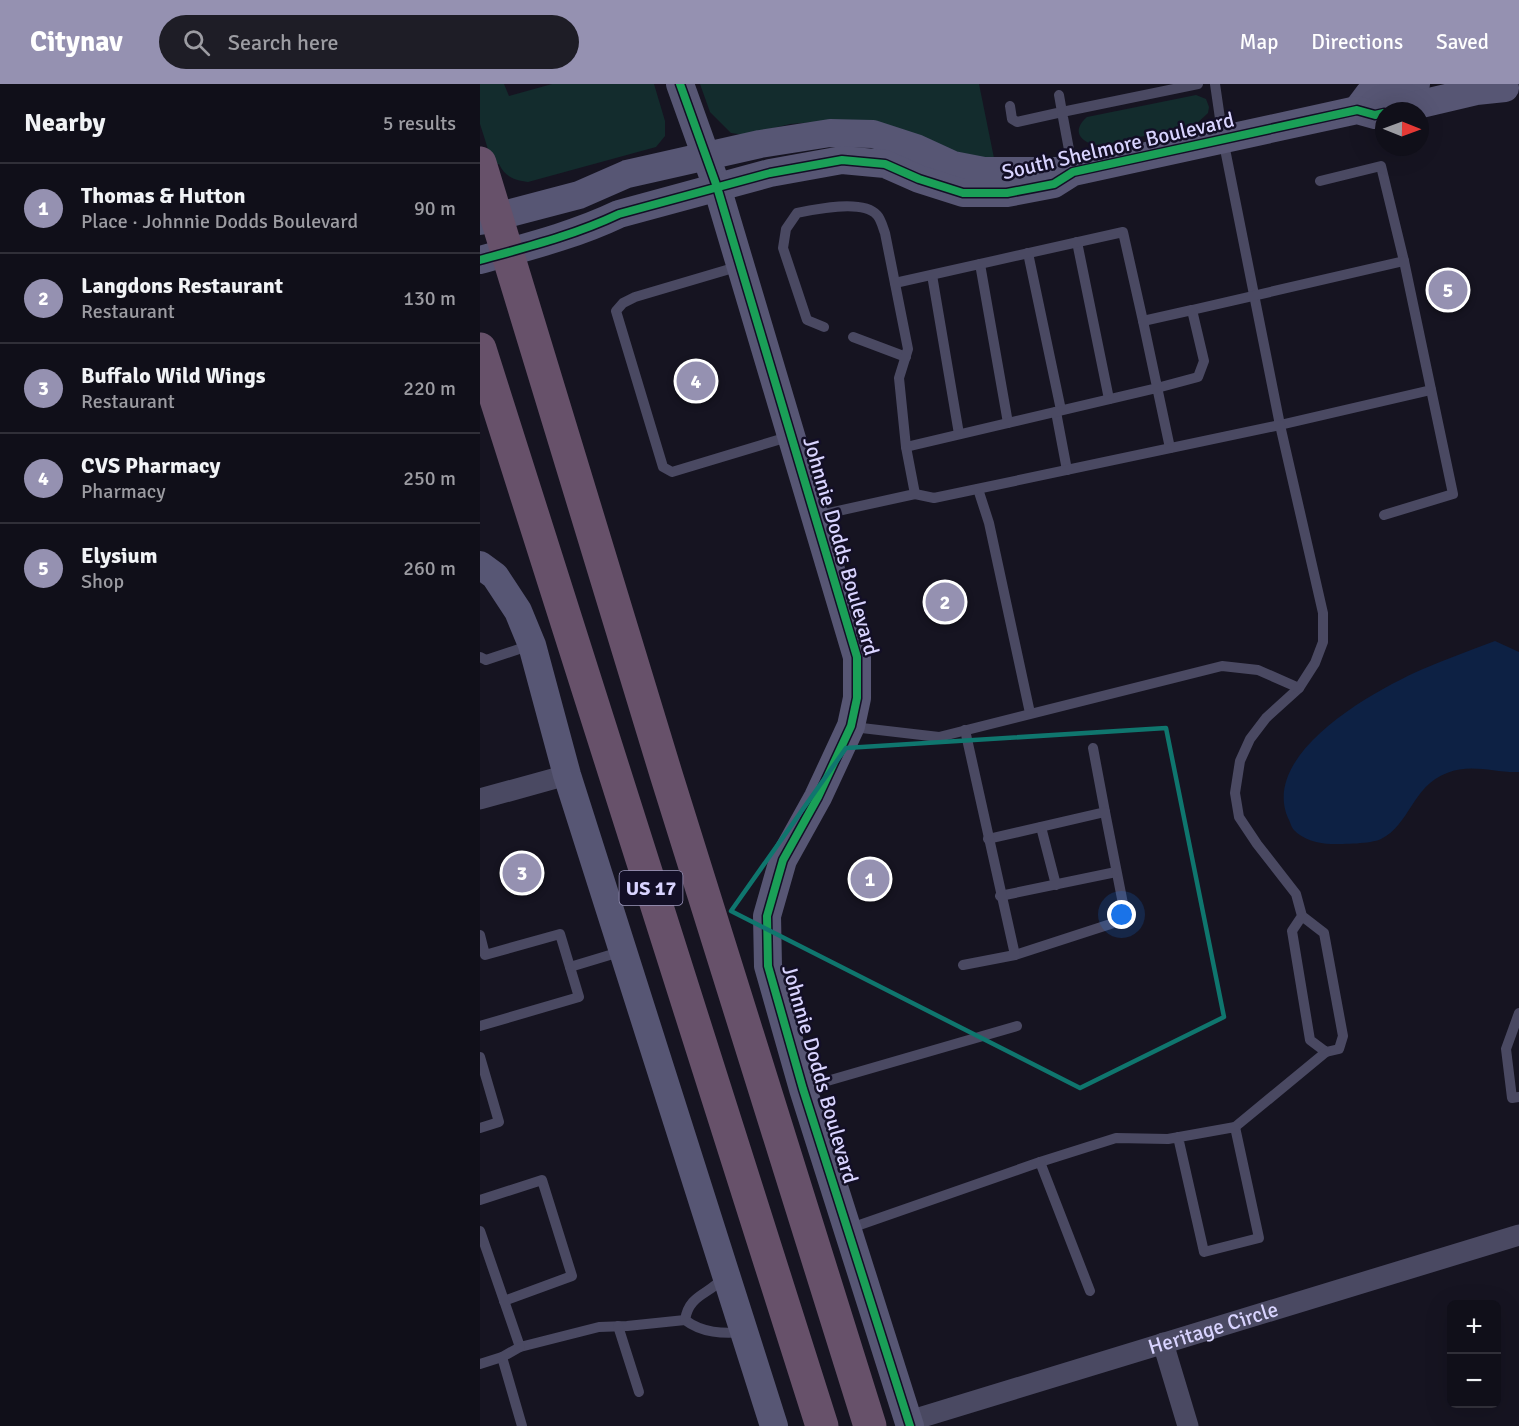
<!DOCTYPE html>
<html lang="en">
<head>
<meta charset="utf-8">
<style>
	:root { --surface:#100f19; --page:#1e1d26; --text:#f1f3f6; --muted:#9c9ca2; --line:#302f38; --accent:#9591b1 }
	body { margin:0; font-family:Signika,sans-serif; background:var(--page); color:var(--text) }
	.controls { position:absolute; right:18px; bottom:18px; display:grid; overflow:hidden; border-radius:9px; box-shadow:0 6px 24px #0002 }
	.controls button { width:54px; height:54px; display:grid; place-items:center; padding:0; border:0; border-bottom:2px solid var(--line); background:var(--surface); color:var(--text); font:30px sans-serif }
	.compass { position:absolute; left:895px; top:18px; width:54px; height:54px; border-radius:50%; background:var(--surface); box-shadow:0 6px 24px #0002; rotate:91deg }
	.you { position:absolute; left:642px; top:831px; width:21px; height:21px; margin:-15px; border:4px solid #fff; border-radius:50%; background:#1a73e8; box-shadow:0 0 0 9px #1a73e833 }
	.badge { display:grid; place-items:center; width:39px; height:39px; border-radius:50%; background:var(--accent); color:#fff; font-size:20px; font-weight:700 }
	.pin { position:absolute; translate:-50% -50%; border:3px solid #fff; box-shadow:0 2px 6px #0006 }
	.list { margin:0; padding:0; list-style:none }
	h2 { display:flex; justify-content:space-between; align-items:center; height:78px; margin:0; padding:0 24px; font-size:26px }
	h2 small { font-size:20px; font-weight:400; color:var(--muted) }
	.list li { display:grid; grid-template-columns:39px 1fr auto; gap:18px; align-items:center; box-sizing:border-box; height:90px; padding:0 24px; border-top:2px solid var(--line) }
	.list b { display:block; font-size:22px; white-space:nowrap }
	.list p { margin:0; font-size:20px; white-space:nowrap; color:var(--muted) }
	.list em { font-size:20px; font-style:normal; color:var(--muted) }
	.icon { flex:none; width:33px; height:33px; fill:none; stroke:currentColor; stroke-width:2; stroke-linecap:round; stroke-linejoin:round }
	.map { position:relative; flex:none; width:1039px; height:1342px; overflow:hidden }
	header { display:flex; align-items:center; gap:36px; box-sizing:border-box; height:84px; padding:0 30px; background:var(--accent); color:#fff }
	header strong { font-size:28px }
	nav { display:flex; gap:33px; margin-inline-start:auto; font-size:21px }
	.search { width:420px; height:54px; background:var(--page); display:flex; align-items:center; gap:15px; box-sizing:border-box; padding:0 21px; border-radius:33px; color:var(--muted); font-size:22px }
	main { display:flex }
	aside { flex:1; background:var(--surface) }
	.map>svg:first-child { display:block }
	.green { fill:#132c2d }
	.water { fill:#0d2144 }
	.lines { fill:none; stroke-linecap:round; stroke-linejoin:round }
	.lane { stroke:#4a4962; stroke-width:10 }
	.street { stroke:#4a4962; stroke-width:21 }
	.secondary { stroke:#575674; stroke-width:28 }
	.highway { stroke:#67516a; stroke-width:33 }
	.cycleway-casing { stroke:#130f26; stroke-width:11 }
	.cycleway { stroke:#1a9f57; stroke-width:8 }
	.marked { fill:none; stroke:#0f766e; stroke-width:4.5; stroke-linejoin:round }
	.labels { text-anchor:middle; stroke-width:5; stroke-linejoin:round; paint-order:stroke }
	.shield { fill:#130f26; stroke:#9e99be; stroke-width:1.5 }
	.shield-label { font-size:20px; font-weight:bold; fill:#d9d4ff }
	.street-label { font-size:21px; fill:#d9d4ff; stroke:#130f26 }
</style>
</head>
<body>
<header>
<strong>Citynav</strong>
<div class="search"><svg class="icon" aria-label="search" viewBox="0 0 24 24"><circle cx="10" cy="10" r="6"/><path d="M15 15l6 6"/></svg>Search here</div>
<nav><a>Map</a><a>Directions</a><a>Saved</a></nav>
</header>
<main>
<aside>
<h2>Nearby<small>5 results</small></h2>
<ul class="list">
<li><span class="badge">1</span><div><b>Thomas &amp; Hutton</b><p>Place · Johnnie Dodds Boulevard</p></div><em>90 m</em></li>
<li><span class="badge">2</span><div><b>Langdons Restaurant</b><p>Restaurant</p></div><em>130 m</em></li>
<li><span class="badge">3</span><div><b>Buffalo Wild Wings</b><p>Restaurant</p></div><em>220 m</em></li>
<li><span class="badge">4</span><div><b>CVS Pharmacy</b><p>Pharmacy</p></div><em>250 m</em></li>
<li><span class="badge">5</span><div><b>Elysium</b><p>Shop</p></div><em>260 m</em></li>
</ul>
</aside>
<div class="map">
<svg width="1039" height="1342" viewBox="0 0 1039 1342">
	<rect width="100%" height="100%" fill="#161421"/>
	<!-- green -->
	<g class="green">
		<path d="M 0,0 L 24,0 L 29,12 L 72,0 L 174,0 L 185,37 L 185,52 L 176,63 L 48,98 C 34,96 25,93 19,80 L 13,81 L 0,40 Z"/>
		<path d="M 220,0 L 499,0 L 515,79 L 360,36 L 310,40 L 265,51 L 251,49 L 230,28 Z"/>
		<path d="M 716,11 L 726,15 L 729,23 L 728,29 L 715,41 L 618,62 C 600,58 591,47 607,33 Z"/>
	</g>
	<!-- water -->
	<path class="water" d="M 1015,557 L 1039,568 L 1039,688 C 1014,689 992,679 967,689 C 932,702 930,741 901,755 C 890,760 864,760 851,760 C 839,760 822,755 814,746 C 811,743 810,737 808,734 C 780,669 895,606 943,585 C 966,575 991,566 1015,557 Z"/>
	<g class="lines">
		<!-- lane -->
		<g class="lane">
			<path d="M 735,0 L 743,55 L 800,341 L 951,306"/>
			<path d="M 530,22 L 532,35 L 537,38 L 582,28 L 579,11"/>
			<path d="M 593,87 L 582,28 L 718,0"/>
			<path d="M 597,158 L 629,315"/>
			<path d="M 548,169 L 581,326"/>
			<path d="M 500,180 L 528,339"/>
			<path d="M 260,182 L 155,213 L 143,219 L 136,227 L 183,383 L 192,388 L 311,352"/>
			<path d="M 452,191 L 479,350"/>
			<path d="M 415,199 L 643,148 L 663,237"/>
			<path d="M 712,226 L 924,177 L 901,82 L 840,97"/>
			<path d="M 373,253 L 426,273"/>
			<path d="M 576,328 L 587,386"/>
			<path d="M 426,363 L 677,304 L 718,293 L 724,277 L 712,226 L 663,237 L 690,364"/>
			<path d="M 498,405 L 509,439 L 550,629"/>
			<path d="M 435,410 L 454,414 L 800,341 L 843,529 L 843,558 L 835,579 L 819,604 L 786,634 L 770,655 L 760,677 L 755,709 L 759,733 L 777,760 L 816,810 L 822,832 L 844,849 L 863,952 L 859,965 L 846,968 L 830,956 L 812,847 L 822,832"/>
			<path d="M 904,431 L 973,410 L 924,177"/>
			<path d="M 335,432 L 435,410 L 426,363 L 419,294 L 428,265 L 405,149 C 403,144 401,135 397,131 C 383,115 336,125 317,129 L 306,145 L 303,164 L 327,236 L 344,243"/>
			<path d="M 0,573 L 6,576 L 51,561"/>
			<path d="M 373,643 L 459,653 L 742,582 L 778,586 L 819,604"/>
			<path d="M 561,743 L 576,801"/>
			<path d="M 508,755 L 625,728 L 613,664"/>
			<path d="M 520,812 L 636,788"/>
			<path d="M 0,851 L 5,871 L 80,850 L 99,913 L 0,942"/>
			<path d="M 535,871 L 646,835 L 625,728"/>
			<path d="M 483,881 L 535,871 L 485,646"/>
			<path d="M 90,883 L 143,867"/>
			<path d="M 1039,929 L 1026,965 L 1032,1014 L 1039,1013"/>
			<path d="M 0,973 L 19,1038 L 0,1044"/>
			<path d="M 323,1004 L 537,942"/>
			<path d="M 755,1043 L 846,968"/>
			<path d="M 560,1078 L 636,1054 L 688,1055 L 755,1043 L 779,1154 L 724,1168 L 698,1053"/>
			<path d="M 0,1116 L 62,1096 L 92,1192 L 24,1217"/>
			<path d="M 368,1145 L 560,1078 L 610,1207"/>
			<path d="M 0,1147 L 40,1263 L 119,1243 L 147,1242 L 205,1236 C 222,1249 243,1250 264,1248"/>
			<path d="M 205,1236 C 209,1210 229,1211 244,1193"/>
			<path d="M 138,1242 L 159,1308"/>
			<path d="M 22,1273 L 42,1342"/>
			<path d="M 0,1280 L 22,1273 L 40,1263"/>
		</g>
		<!-- street -->
		<g class="street">
			<path d="M 0,715 L 87,691"/>
			<path d="M 683,1259 L 708,1342"/>
			<path id="s1" d="M 429,1337 L 1039,1151"/>
		</g>
		<!-- secondary -->
		<g class="secondary">
			<path d="M 200,0 L 237,103 L 377,573 L 377,614 L 371,642 L 338,713 L 303,776 L 287,832 L 288,882 L 323,1005 L 430,1342"/>
			<path d="M 877,26 L 889,10 L 936,0"/>
			<path d="M 911,27 L 996,7 L 1025,4"/>
			<path d="M 0,137 L 99,111 L 147,90 L 280,60 L 350,49 L 393,50 L 436,64 L 473,81 L 504,87 L 579,87"/>
			<path d="M 0,176 C 47,163 95,151 139,130 L 290,89 L 362,76 L 405,80 L 439,95 L 483,109 L 527,109 L 574,100 L 593,88 L 877,26 L 895,31 L 904,29"/>
			<path d="M 0,481 L 15,492 L 38,527 L 52,561 L 87,691 L 294,1342"/>
		</g>
		<!-- highway -->
		<g class="highway">
			<path d="M 0,79 L 186,690 L 390,1342"/>
			<path d="M 0,265 L 342,1342"/>
		</g>
		<defs>
			<g id="cycleway">
				<path d="M 200,0 L 237,103 L 377,573 L 377,614 L 371,642 L 338,713 L 303,776 L 287,832 L 288,882 L 323,1005 L 430,1342"/>
				<path d="M 0,176 C 47,163 95,151 139,130 L 290,89 L 362,76 L 405,80 L 439,95 L 483,109 L 527,109 L 574,100 L 593,88 L 877,26 L 895,31 L 904,29"/>
			</g>
		</defs>
		<!-- cycleway casing -->
		<use href="#cycleway" class="cycleway-casing"/>
		<!-- cycleway -->
		<use href="#cycleway" class="cycleway"/>
	</g>
	<!-- marked area -->
	<path class="marked" d="M 686,644 L 744,933 L 600,1004 L 251,827 L 366,664 Z"/>
	<g class="labels">
		<!-- shield labels -->
		<rect class="shield" x="139.5" y="787" width="63" height="34" rx="4.5"/>
		<g class="shield-label">
			<text x="171" y="811">US 17</text>
		</g>
		<!-- street labels -->
		<g class="street-label">
			<text transform="translate(638 62) rotate(-13)" y="7">South Shelmore Boulevard</text>
			<text transform="translate(361 462) rotate(74)" y="7">Johnnie Dodds Boulevard</text>
			<text transform="translate(340 990) rotate(74)" y="7">Johnnie Dodds Boulevard</text>
			<text dy="7" stroke="none"><textPath href="#s1" startOffset="318">Heritage Circle</textPath></text>
		</g>
	</g>
</svg>
<div class="controls">
<button>+</button>
<button>−</button>
</div>
<svg class="compass" viewBox="-18 -18 36 36"><path d="M0-13l5 13h-10z" fill="#e53935"/><path d="M0 13l5-13h-10z" fill="#9c9ca2"/></svg>
<div class="you"></div>
<div class="pin badge" style="left:390px;top:795px">1</div>
<div class="pin badge" style="left:465px;top:518px">2</div>
<div class="pin badge" style="left:42px;top:789px">3</div>
<div class="pin badge" style="left:216px;top:297px">4</div>
<div class="pin badge" style="left:968px;top:206px">5</div>
</div>
</main>
</body>
</html>
